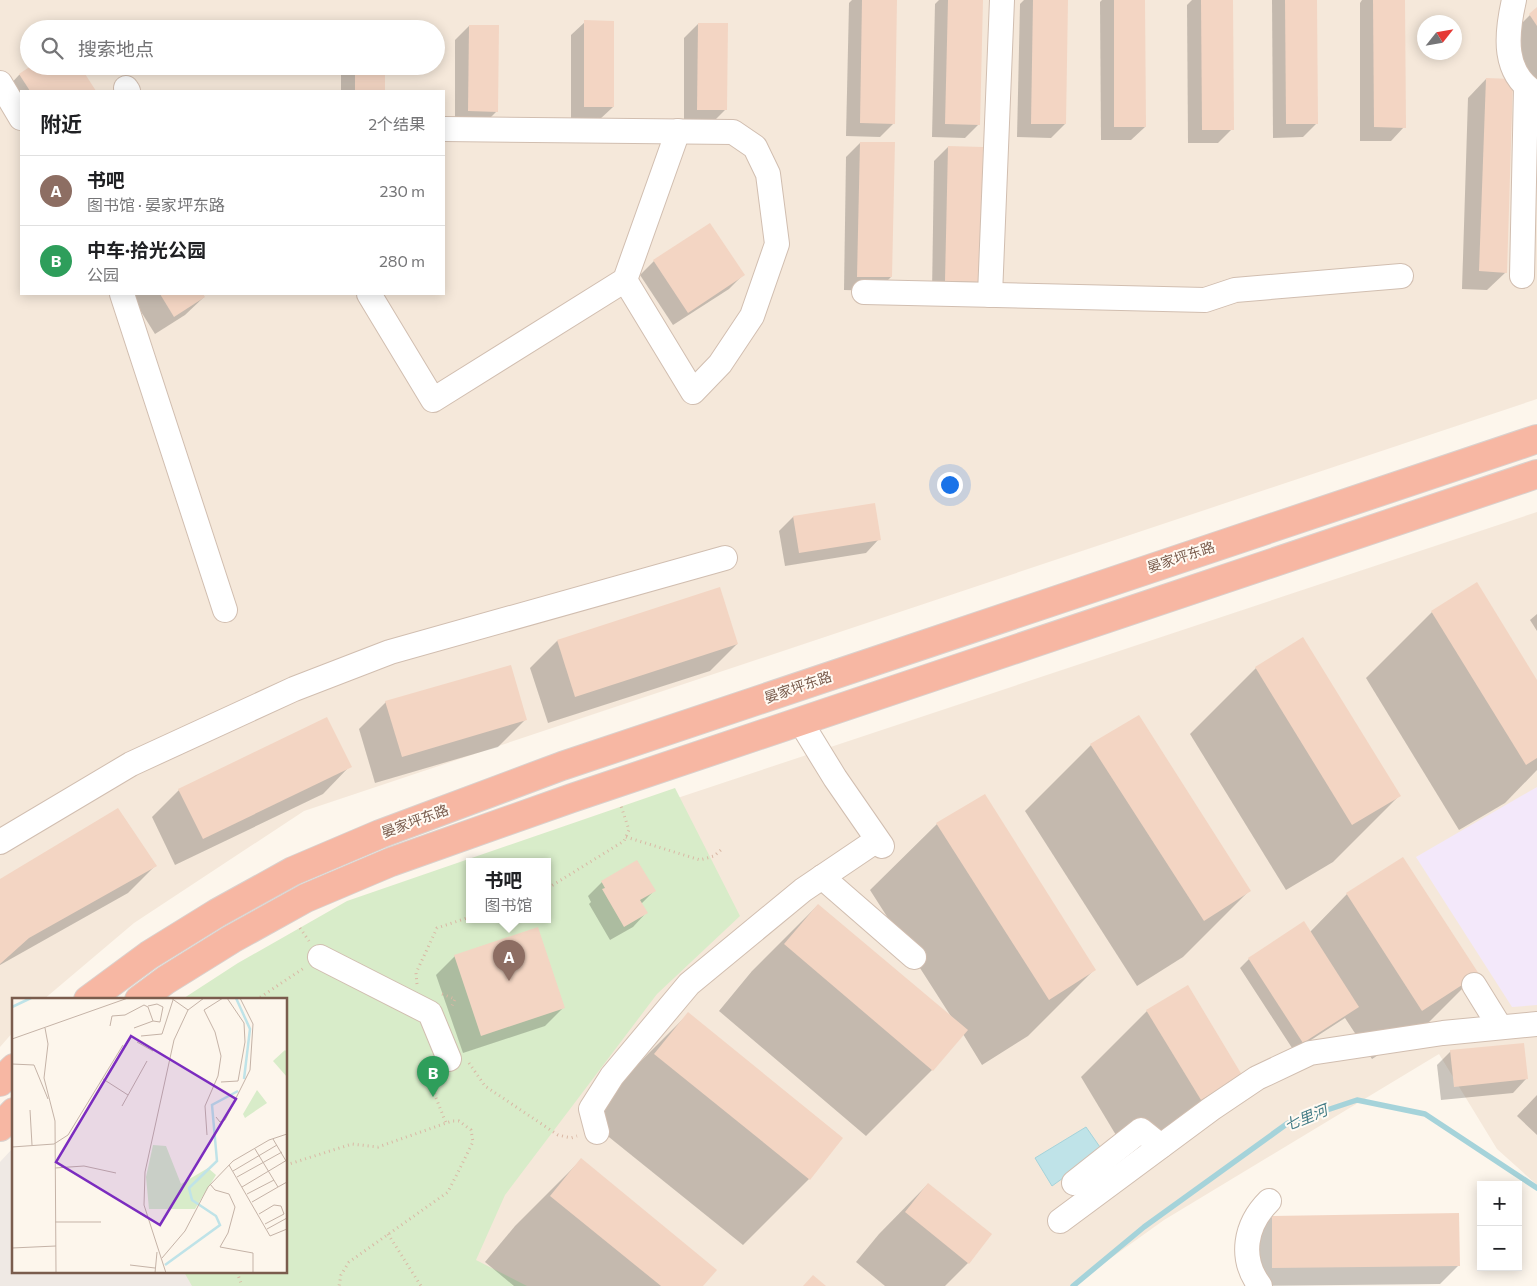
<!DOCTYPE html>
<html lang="zh">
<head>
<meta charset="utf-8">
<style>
	:root { --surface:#fff; --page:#f2f2f2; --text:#202124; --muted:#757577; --line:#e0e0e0; --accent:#e76f51 }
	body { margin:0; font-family:Commissioner,"Noto Sans SC",sans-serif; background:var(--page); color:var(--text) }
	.controls { position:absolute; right:15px; bottom:15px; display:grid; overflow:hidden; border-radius:0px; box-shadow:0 2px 12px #0003 }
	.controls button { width:45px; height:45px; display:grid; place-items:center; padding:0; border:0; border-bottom:1px solid var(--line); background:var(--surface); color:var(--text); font:25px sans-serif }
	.compass { position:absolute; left:1417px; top:15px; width:45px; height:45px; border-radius:50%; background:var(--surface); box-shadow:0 2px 12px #0003; rotate:59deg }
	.you { position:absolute; left:949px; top:484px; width:18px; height:18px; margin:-12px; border:4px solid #fff; border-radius:50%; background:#1a73e8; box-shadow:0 0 0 8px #1a73e833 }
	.badge { display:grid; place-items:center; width:32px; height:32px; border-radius:50%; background:var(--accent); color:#fff; font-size:16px; font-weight:700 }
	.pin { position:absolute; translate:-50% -41px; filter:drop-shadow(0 1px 2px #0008) }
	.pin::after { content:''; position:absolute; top:26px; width:18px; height:15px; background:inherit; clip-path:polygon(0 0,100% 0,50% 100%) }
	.popup { position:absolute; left:466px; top:858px; width:85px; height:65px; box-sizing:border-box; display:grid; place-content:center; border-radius:0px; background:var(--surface); filter:drop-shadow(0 1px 4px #0005); font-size:16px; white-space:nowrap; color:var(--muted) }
	.popup b { font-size:19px; color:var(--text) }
	.popup::after { content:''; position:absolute; left:50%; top:100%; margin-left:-10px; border:10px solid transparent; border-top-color:var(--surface) }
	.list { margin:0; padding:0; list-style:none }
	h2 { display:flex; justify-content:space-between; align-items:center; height:65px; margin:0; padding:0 20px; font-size:21px }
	h2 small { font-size:16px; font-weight:400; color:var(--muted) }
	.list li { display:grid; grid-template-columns:32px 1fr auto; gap:15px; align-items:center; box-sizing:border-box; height:70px; padding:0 20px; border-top:1px solid var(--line) }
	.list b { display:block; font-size:19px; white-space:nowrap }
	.list p { margin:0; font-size:16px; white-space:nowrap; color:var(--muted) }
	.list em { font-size:16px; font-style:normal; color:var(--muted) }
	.icon { flex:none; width:28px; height:28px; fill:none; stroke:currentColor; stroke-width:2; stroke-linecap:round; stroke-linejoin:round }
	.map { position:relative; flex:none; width:1537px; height:1286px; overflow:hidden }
	.search { position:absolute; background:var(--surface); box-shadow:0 2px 12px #0003; left:20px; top:20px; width:425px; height:55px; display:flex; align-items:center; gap:12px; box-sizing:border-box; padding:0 18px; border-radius:28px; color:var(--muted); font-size:19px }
	.panel { position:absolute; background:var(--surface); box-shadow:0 2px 12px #0003; left:20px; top:90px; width:425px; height:205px; border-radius:0px }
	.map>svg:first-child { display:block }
	.residential { fill:#f5e8da; fill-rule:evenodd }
	.industrial { fill:#efe9e4 }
	.education { fill:#f3e8fa }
	.green { fill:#d8ecc9; fill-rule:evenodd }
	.water { fill:#bfe3e8; stroke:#a5d3da }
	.shadow { fill:#0003 }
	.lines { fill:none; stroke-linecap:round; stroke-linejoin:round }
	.stream { stroke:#a5d3da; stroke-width:5.5 }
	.building { fill:#f3d5c3 }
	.minor-casing { stroke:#d1beb0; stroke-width:26 }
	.highway-casing { stroke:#dad1cd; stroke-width:30 }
	.path { stroke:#d9b8a5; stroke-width:3; stroke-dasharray:1 4; stroke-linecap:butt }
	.minor { stroke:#fff; stroke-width:24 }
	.highway { stroke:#f7b7a3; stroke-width:28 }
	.labels { text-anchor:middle; stroke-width:4; stroke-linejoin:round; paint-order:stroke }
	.street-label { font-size:14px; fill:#7a5c4d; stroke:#fffaf3 }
	.water-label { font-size:15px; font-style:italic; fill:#437c86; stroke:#fffaf3 }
	.inset-river { fill:none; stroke:#bfe3e8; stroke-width:2.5 }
	.inset-road { fill:none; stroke:#c5b3a7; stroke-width:1 }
	.view { fill:#7b2cbf; fill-opacity:0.15; stroke:#7b2cbf; stroke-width:2.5 }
	.inset-edge { fill:none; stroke:#7a5c4d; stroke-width:2.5 }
</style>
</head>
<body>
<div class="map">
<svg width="1537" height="1286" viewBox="0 0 1537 1286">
	<rect width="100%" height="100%" fill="#fdf6ec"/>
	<!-- residential -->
	<g class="residential">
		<path d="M 0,0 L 1537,0 L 1537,399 L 304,811 L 134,923 L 43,1000 L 14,1000 L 14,1031 L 0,1047 ZM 1424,22 L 1454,22 L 1454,52 L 1424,52 ZM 29,29 L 436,29 L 436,66 L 29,66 ZM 21,91 L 444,91 L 444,294 L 21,294 Z"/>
		<path d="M 1537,512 L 1537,1185 L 1497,1149 L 1439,1054 L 1164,1220 L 1072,1286 L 211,1286 L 286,1272 L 286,1000 L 200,1000 L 470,920 L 548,920 L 548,862 L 485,862 Z"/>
	</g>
	<!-- industrial -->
	<path class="industrial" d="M 14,1147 L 14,1272 L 203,1272 L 211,1286 L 0,1286 L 0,1162 Z"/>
	<!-- education -->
	<path class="education" d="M 1537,787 L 1537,1005 L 1512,1007 L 1416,857 Z"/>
	<!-- green -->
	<path class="green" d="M 675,788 L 740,916 L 657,994 L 505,1195 L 476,1260 L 527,1286 L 192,1286 L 184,1272 L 286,1272 L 286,1000 L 181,1000 L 238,963 L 347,901 ZM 470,862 L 548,862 L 548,920 L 470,920 Z"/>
	<!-- water -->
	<path class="water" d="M 1086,1127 L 1102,1150 L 1052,1186 L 1035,1158 Z"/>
	<!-- shadow -->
	<g class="shadow">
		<path d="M 852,0 L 896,0 L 894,123 L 880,137 L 846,136 L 849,3 Z"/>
		<path d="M 939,0 L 982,0 L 979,124 L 965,138 L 932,137 L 935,4 Z"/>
		<path d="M 1024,0 L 1067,0 L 1065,124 L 1051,138 L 1017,137 L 1020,4 Z"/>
		<path d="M 1102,0 L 1144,0 L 1145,127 L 1131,140 L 1101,140 L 1100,2 Z"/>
		<path d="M 1192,0 L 1231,0 L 1232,129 L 1218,143 L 1188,143 L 1187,5 Z"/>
		<path d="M 1272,0 L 1316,0 L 1317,123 L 1303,137 L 1273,138 Z"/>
		<path d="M 1362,0 L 1404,0 L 1404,127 L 1391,141 L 1360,141 L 1360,3 Z"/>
		<path d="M 1537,8 L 1537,97 L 1503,42 Z"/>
		<path d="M 355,22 L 384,29 L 349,29 Z"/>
		<path d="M 585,22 L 613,107 L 599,120 L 571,120 L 571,35 Z"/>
		<path d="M 698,24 L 726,109 L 712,123 L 684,123 L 684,38 Z"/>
		<path d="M 469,26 L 497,111 L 483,125 L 455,125 L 455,40 Z"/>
		<path d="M 33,66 L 78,66 L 94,91 L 21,91 L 21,113 L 6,89 L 19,75 Z"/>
		<rect x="341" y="66" width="43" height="25"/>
		<path d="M 1486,79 L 1506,272 L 1487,290 L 1462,289 L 1468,98 Z"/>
		<path d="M 860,143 L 891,277 L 877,291 L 844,290 L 846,157 Z"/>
		<path d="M 948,147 L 979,281 L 965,295 L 932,294 L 934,161 Z"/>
		<path d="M 654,261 L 743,275 L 729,289 L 673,325 L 640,275 Z"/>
		<path d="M 130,294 L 202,294 L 204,297 L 185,315 L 155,334 Z"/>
		<path d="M 874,504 L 879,539 L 866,553 L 785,566 L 779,531 L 793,517 Z"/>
		<path d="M 1432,612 L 1537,682 L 1537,770 L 1505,803 L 1459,830 L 1366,678 Z"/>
		<path d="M 1537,614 L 1537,631 L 1530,620 Z"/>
		<path d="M 557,641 L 737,644 L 710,671 L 548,723 L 530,668 Z"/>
		<path d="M 1256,668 L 1399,796 L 1333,862 L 1286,890 L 1190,734 Z"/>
		<path d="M 386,702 L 525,720 L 498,747 L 375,783 L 359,729 Z"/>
		<path d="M 1091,745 L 1249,891 L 1183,957 L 1137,986 L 1025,811 Z"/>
		<path d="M 350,766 L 323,794 L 175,865 L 152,817 L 179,790 Z"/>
		<path d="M 937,824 L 1094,970 L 1028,1036 L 982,1065 L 963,1034 L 932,1070 L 866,1136 L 719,1011 L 752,971 L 818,905 L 952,1018 L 870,890 Z"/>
		<path d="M 637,861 L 654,891 L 641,904 L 646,913 L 633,927 L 610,940 L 589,904 L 591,902 L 588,896 L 602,882 Z"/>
		<path d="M 155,866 L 128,893 L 0,965 L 0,880 Z"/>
		<path d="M 1347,894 L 1477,974 L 1428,1023 L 1372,1059 L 1345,1018 L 1294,1051 L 1240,968 L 1249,959 L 1310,932 Z"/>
		<path d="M 455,956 L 563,1008 L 545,1026 L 463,1053 L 436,975 Z"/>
		<path d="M 1147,1011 L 1240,1075 L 1134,1165 L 1081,1077 Z"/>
		<path d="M 688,1014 L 842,1138 L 809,1179 L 743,1245 L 589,1121 L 622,1080 Z"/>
		<path d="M 1451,1051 L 1526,1079 L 1513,1093 L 1441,1100 L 1437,1065 Z"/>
		<path d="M 1537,1095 L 1537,1135 L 1517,1116 Z"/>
		<path d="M 581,1160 L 702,1286 L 514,1286 L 485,1262 L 515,1226 Z"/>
		<path d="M 928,1184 L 990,1235 L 968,1263 L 945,1286 L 885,1286 L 856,1262 L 879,1234 Z"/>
		<path d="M 1272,1217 L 1458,1266 L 1440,1284 L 1254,1286 L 1254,1235 Z"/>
	</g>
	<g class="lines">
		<!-- stream -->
		<path class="stream" d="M 1073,1286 L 1144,1227 L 1288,1123 L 1357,1100 L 1425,1114 L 1537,1188"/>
	</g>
	<!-- building -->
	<g class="building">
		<path d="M 862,0 L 897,0 L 895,124 L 860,123 Z"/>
		<path d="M 948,0 L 983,0 L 980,125 L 945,124 Z"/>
		<path d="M 1033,0 L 1068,0 L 1066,124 L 1031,124 Z"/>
		<path d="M 1114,0 L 1145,0 L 1146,127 L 1114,127 Z"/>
		<path d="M 1201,0 L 1233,0 L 1234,130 L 1202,130 Z"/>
		<path d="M 1285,0 L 1317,0 L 1318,124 L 1286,124 Z"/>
		<path d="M 1373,0 L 1405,0 L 1406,128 L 1374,127 Z"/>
		<path d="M 1537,7 L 1537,26 L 1529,14 Z"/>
		<path d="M 584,20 L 614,21 L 614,107 L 584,107 Z"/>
		<path d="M 355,21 L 385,22 L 385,29 L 355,29 Z"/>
		<path d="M 698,23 L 728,23 L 727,110 L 697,110 Z"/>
		<path d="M 469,25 L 499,25 L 498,112 L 468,111 Z"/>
		<path d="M 31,66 L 80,66 L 96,91 L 30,91 L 19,74 Z"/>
		<rect x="355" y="66" width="30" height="25"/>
		<path d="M 1486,78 L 1513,79 L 1507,273 L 1479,271 Z"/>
		<path d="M 860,142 L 895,142 L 892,277 L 857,277 Z"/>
		<path d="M 948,146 L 983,147 L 980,282 L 945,281 Z"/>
		<path d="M 710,223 L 745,275 L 688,313 L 653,260 Z"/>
		<path d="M 160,294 L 203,294 L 205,297 L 174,317 Z"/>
		<path d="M 875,503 L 881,540 L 799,553 L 793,516 Z"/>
		<path d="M 1477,582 L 1537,680 L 1537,758 L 1526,765 L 1431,611 Z"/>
		<path d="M 720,587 L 738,644 L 575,697 L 557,640 Z"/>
		<path d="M 1303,637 L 1401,796 L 1352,825 L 1255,667 Z"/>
		<path d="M 511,665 L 527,720 L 402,757 L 385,701 Z"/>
		<path d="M 1139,715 L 1251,891 L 1204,921 L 1090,744 Z"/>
		<path d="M 327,717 L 352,767 L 203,839 L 178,789 Z"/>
		<path d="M 985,794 L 1096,970 L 1049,1000 L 936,823 Z"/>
		<path d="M 118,808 L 157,866 L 29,938 L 0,964 L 0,879 Z"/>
		<path d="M 1403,857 L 1479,974 L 1422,1011 L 1346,893 Z"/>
		<path d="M 637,860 L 656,891 L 640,900 L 648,913 L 624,927 L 602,889 L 605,888 L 601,881 Z"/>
		<path d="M 818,904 L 968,1030 L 933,1071 L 784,944 Z"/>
		<path d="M 1304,921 L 1359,1007 L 1303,1043 L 1248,958 Z"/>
		<path d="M 538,927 L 565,1008 L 481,1036 L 454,955 Z"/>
		<path d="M 1188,985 L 1242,1075 L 1201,1100 L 1146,1010 Z"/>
		<path d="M 688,1012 L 843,1138 L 810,1180 L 654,1054 Z"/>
		<path d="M 1524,1043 L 1528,1079 L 1454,1087 L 1450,1050 Z"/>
		<path d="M 581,1158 L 717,1270 L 703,1286 L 661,1286 L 550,1196 Z"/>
		<path d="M 928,1183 L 992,1234 L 969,1264 L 905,1212 Z"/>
		<path d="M 1459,1213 L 1460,1266 L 1272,1268 L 1272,1216 Z"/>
		<path d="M 813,1275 L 826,1286 L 803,1286 Z"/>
	</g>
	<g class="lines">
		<defs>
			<g id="minor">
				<path d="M 1514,0 C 1506,35 1502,74 1537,94"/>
				<path d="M 0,83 L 21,118"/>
				<path d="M 126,88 L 128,91"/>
				<path d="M 444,129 L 733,132 L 755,147 L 768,174 L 777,244 L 752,316 L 720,364 L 693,392 L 625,280"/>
				<path d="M 1522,276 L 1526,88"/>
				<path d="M 864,292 L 1205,300 L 1235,290 L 1401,276"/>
				<path d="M 122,294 L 225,610"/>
				<path d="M 369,294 L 433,400 L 625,280 L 678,131"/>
				<path d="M 990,295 L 1002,0"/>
				<path d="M 800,721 L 835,778 L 882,846"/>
				<path d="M 0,842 L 131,764 L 294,689 L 390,652 L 725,558"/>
				<path d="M 822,877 L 914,957"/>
				<path d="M 320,957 L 430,1013 L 449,1059"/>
				<path d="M 1474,985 L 1500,1027"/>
				<path d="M 597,1132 L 591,1109 L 612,1076 L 689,984 L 803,890 L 877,840"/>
				<path d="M 1074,1183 L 1141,1130 L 1161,1146"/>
				<path d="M 1060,1221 L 1211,1109 L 1257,1078 L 1310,1053 L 1443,1033 L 1537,1024"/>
				<path d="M 1260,1286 C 1239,1258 1245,1225 1269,1201"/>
			</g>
			<g id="highway">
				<path d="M 88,1000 L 149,955 L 217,913 L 293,871 L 380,834 L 562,766 L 1537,439"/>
				<path d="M 139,1000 L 166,980 L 232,939 L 306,898 L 391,862 L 572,798 L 1537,474"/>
				<path d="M 0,1082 L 14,1068"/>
				<path d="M 0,1127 L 14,1112"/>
			</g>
		</defs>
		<!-- minor casing -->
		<use href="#minor" class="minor-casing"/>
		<!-- highway casing -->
		<use href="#highway" class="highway-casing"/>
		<!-- path -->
		<g class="path">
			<path d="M 626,837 L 700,860 L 714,856 L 722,849"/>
			<path d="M 548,888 L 624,841 L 629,830 L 621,806"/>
			<path d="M 300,928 L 309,941"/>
			<path d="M 417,984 L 416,973 L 437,928 L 470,917"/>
			<path d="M 442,994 L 455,999 L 451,1008"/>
			<path d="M 256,1000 L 304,968"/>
			<path d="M 469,1063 L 485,1086 L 558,1135 L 571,1138 L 577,1136"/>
			<path d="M 436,1075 L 428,1078 L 446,1123"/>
			<path d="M 286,1165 L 352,1144 L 378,1147 L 452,1121 L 459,1121 L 471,1130 L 473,1142 L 448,1192 L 349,1262 L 341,1275 L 339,1286"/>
			<path d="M 388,1234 L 421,1286"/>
			<path d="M 237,1272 L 242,1286"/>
		</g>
		<!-- minor -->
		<use href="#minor" class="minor"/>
		<!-- highway -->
		<use href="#highway" class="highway"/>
	</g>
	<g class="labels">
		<!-- street labels -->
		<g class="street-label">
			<text transform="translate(1181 557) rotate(-18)" y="5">晏家坪东路</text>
			<text transform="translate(798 687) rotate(-19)" y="5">晏家坪东路</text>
			<text transform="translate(415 821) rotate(-20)" y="5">晏家坪东路</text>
		</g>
		<!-- water labels -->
		<g class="water-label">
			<text transform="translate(1306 1118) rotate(-22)" y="5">七里河</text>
		</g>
	</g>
	<!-- overview -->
	<g transform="translate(12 998)">
		<rect width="275" height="275" fill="#fdf6ec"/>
		<path d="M 273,52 L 275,54 L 275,79 L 261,63 ZM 245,92 L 255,105 L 233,120 L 231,116 ZM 141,147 L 154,148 L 169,186 L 196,170 L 204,177 L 183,211 L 137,211 L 134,179 Z" fill="#d8ecc9"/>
		<path class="inset-river" d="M 224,0 L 238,31 L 232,81M 0,9 L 19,0M 153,267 L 208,227 L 204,218 L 180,202 L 177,190 L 205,163 L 200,107 L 226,93"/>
		<path class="inset-road" d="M 159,0 L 176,12M 98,28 L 100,18 L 113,17 L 132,7 L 136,9 L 141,23M 33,30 L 36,46 L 32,80 L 43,123 L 44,275M 122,30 L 141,23 L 148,24 L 151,9 L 145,6 L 136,8M 129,38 L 150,36 L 161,2M 0,41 L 116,0M 125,44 L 141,53M 0,66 L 22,67 L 36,101M 91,81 L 116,97M 209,84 L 226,83 L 233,44 L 232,25 L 215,0M 110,108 L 135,63M 18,112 L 20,147M 204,119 L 208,124 L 213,122 L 238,72 L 241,26 L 228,0M 195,137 L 193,108 L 206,78 L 209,58 L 203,34 L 192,12 L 211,0M 261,141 L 274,163M 0,149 L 42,146 L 56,137 L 111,47M 243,151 L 266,189 L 275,184M 217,167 L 258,238 L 275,231M 43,170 L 72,168 L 104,175M 221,173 L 265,147M 225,179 L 270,154M 198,186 L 203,192 L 217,196 L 223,209 L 216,235 L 208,249 L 241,255 L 241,275M 230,189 L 275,162M 235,196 L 262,182M 240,204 L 266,189M 247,216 L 262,207 L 269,208 L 272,216 L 253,226M 43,224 L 89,224M 255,231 L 275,220M 0,250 L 44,248M 150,260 L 173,233 L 196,189 L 221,163 L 257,142 L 275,136M 118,267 L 143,270M 143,275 L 145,254M 154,275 L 132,207 L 133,174 L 162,42 L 176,12 L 192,0"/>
		<path class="view" d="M 119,38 L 224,101 L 148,227 L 44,164 Z"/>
		<rect width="275" height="275" class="inset-edge"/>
	</g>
</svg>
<div class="controls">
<button>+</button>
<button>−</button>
</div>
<svg class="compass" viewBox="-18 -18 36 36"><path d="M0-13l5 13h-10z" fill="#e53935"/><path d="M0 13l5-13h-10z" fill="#757577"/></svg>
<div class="you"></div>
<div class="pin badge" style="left:509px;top:981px;background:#8d6e63">A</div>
<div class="popup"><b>书吧</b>图书馆</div>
<div class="pin badge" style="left:433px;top:1097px;background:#2e9e5b">B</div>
<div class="search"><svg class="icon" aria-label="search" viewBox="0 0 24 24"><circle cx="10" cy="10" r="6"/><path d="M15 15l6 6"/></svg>搜索地点</div>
<section class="panel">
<h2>附近<small>2个结果</small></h2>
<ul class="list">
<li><span class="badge" style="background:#8d6e63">A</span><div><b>书吧</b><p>图书馆 · 晏家坪东路</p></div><em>230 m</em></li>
<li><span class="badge" style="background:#2e9e5b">B</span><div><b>中车·拾光公园</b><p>公园</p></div><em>280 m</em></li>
</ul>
</section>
</div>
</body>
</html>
